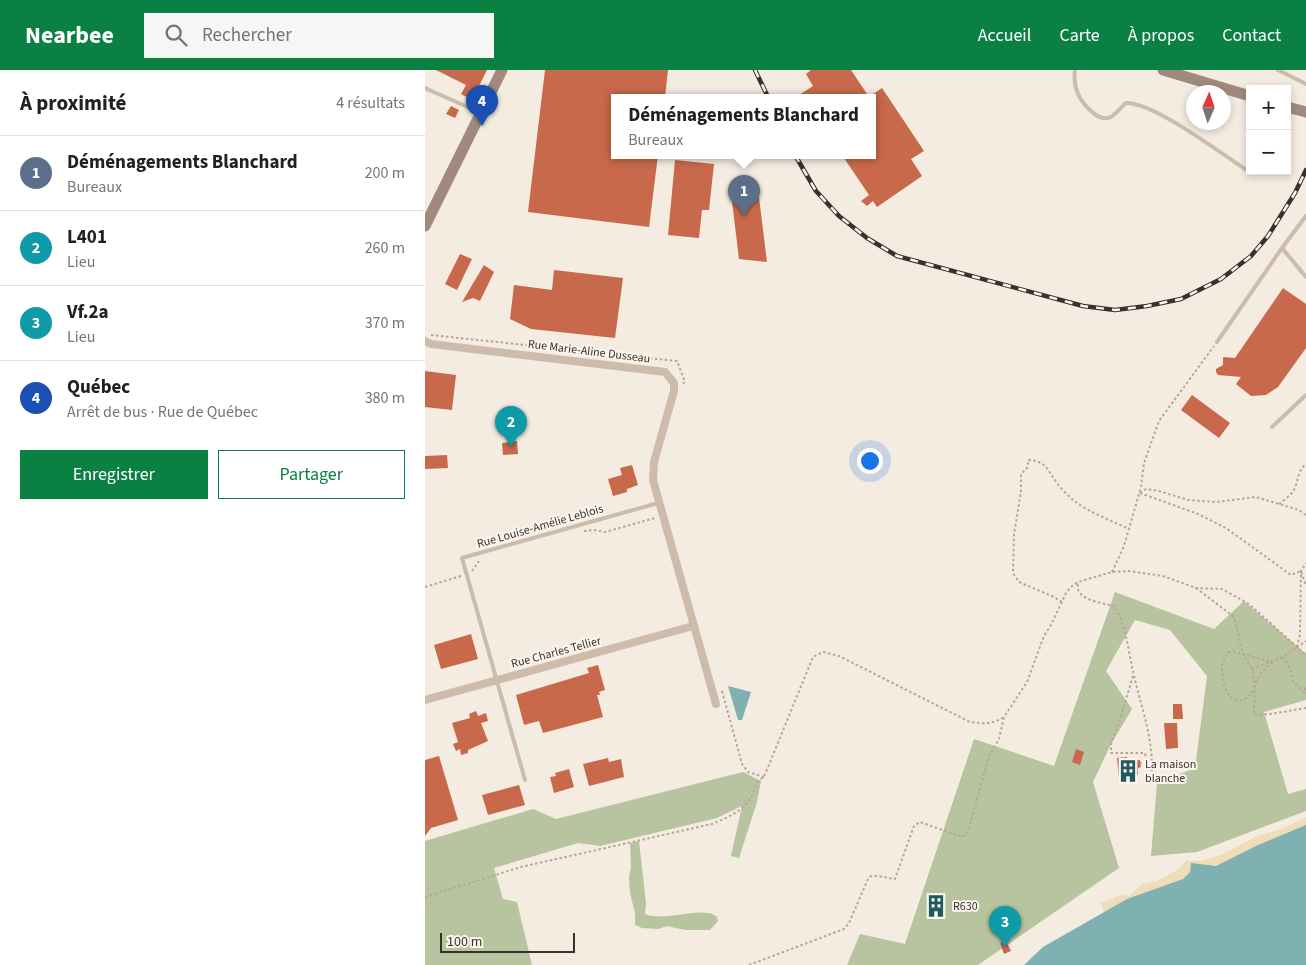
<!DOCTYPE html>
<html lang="fr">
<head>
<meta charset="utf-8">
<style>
	:root { --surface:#fff; --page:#f6f6f6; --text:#202124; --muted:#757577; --line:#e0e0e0; --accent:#0b8043 }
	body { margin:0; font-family:"Source Sans 3",sans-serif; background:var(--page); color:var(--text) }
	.controls { position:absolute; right:15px; top:15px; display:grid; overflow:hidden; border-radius:0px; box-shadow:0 2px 8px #0003 }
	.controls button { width:45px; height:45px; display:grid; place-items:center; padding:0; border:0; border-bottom:1px solid var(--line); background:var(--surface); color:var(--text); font:25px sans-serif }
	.compass { position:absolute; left:761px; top:15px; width:45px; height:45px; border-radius:50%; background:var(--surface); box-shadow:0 2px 8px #0003; rotate:3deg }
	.scale { position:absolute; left:15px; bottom:12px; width:135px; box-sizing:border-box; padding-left:5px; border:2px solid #3b302b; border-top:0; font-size:14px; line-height:18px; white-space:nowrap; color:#3b302b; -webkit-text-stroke:4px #fbf5ee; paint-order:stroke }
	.you { position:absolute; left:444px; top:390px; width:18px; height:18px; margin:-12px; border:4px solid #fff; border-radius:50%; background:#1a73e8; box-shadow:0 0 0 8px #1a73e833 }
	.badge { display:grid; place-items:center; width:32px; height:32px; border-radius:50%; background:var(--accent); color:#fff; font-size:16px; font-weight:700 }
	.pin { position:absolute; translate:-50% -41px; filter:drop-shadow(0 1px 2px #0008) }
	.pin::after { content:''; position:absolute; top:26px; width:18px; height:15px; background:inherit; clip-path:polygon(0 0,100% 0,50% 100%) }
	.popup { position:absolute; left:186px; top:24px; width:265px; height:65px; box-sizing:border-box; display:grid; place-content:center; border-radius:0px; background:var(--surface); filter:drop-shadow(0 1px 4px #0005); font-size:16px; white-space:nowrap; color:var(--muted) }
	.popup b { font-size:19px; color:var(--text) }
	.popup::after { content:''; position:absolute; left:50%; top:100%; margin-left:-10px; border:10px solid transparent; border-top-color:var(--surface) }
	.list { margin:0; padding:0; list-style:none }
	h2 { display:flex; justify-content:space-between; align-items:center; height:65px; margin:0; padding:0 20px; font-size:21px }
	h2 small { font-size:16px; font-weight:400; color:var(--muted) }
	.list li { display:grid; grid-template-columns:32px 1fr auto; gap:15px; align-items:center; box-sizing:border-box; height:75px; padding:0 20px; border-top:1px solid var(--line) }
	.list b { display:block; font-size:19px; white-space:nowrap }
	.list p { margin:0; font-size:16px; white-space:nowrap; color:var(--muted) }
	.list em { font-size:16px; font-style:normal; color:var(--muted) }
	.actions { display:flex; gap:10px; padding:15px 20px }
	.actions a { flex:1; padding:11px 0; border:1px solid var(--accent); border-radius:0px; text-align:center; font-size:18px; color:var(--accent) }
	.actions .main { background:var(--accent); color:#fff }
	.icon { flex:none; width:28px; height:28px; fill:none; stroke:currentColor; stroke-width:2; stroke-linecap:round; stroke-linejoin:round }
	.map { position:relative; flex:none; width:881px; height:895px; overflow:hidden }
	header { display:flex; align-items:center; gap:30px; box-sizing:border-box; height:70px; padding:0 25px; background:var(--accent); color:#fff }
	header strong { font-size:24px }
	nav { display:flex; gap:28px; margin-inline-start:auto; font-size:18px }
	.search { width:350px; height:45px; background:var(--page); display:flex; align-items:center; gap:12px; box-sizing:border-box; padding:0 18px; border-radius:0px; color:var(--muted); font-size:19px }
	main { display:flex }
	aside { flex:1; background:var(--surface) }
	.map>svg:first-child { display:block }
	.green { fill:#b8c4a0 }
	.sand { fill:#efdcb8 }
	.water { fill:#7fb0b2 }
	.building { fill:#c8694b }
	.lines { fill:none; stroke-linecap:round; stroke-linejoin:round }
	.path { stroke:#b9a596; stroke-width:2; stroke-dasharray:2.5 2.5; stroke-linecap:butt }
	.lane { stroke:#cdbbac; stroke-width:4 }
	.street { stroke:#cdbbac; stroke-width:8 }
	.secondary { stroke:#a18a7d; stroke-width:11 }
	.rail-casing { stroke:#3b302b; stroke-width:4.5 }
	.rail { stroke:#fbf5ee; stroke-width:2.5; stroke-dasharray:8; stroke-linecap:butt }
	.labels { text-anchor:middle; stroke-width:4; stroke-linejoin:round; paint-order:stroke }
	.street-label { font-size:12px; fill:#3b302b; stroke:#fbf5ee }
	.poi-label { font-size:12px; fill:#3b302b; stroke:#fbf5ee; text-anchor:start }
</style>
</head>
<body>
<header>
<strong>Nearbee</strong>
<div class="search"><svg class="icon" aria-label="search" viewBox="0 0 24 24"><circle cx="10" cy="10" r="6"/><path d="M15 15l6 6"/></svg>Rechercher</div>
<nav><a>Accueil</a><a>Carte</a><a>À propos</a><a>Contact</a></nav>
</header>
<main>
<aside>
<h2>À proximité<small>4 résultats</small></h2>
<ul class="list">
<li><span class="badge" style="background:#5c6f8a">1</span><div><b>Déménagements Blanchard</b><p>Bureaux</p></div><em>200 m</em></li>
<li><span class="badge" style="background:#0f9aa8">2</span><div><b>L401</b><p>Lieu</p></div><em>260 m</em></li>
<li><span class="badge" style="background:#0f9aa8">3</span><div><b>Vf.2a</b><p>Lieu</p></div><em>370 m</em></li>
<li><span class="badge" style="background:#1a4fb4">4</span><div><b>Québec</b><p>Arrêt de bus · Rue de Québec</p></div><em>380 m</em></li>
</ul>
<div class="actions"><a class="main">Enregistrer</a><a>Partager</a></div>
</aside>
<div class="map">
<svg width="881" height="895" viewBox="0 0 881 895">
	<rect width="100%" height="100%" fill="#f4ebe1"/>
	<!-- green -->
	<g class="green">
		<path d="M 690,522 L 789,559 L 819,531 L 881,584 L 881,630 L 839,642 L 863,724 L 881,719 L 881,741 L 772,782 L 726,786 L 732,713 L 770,698 L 782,606 L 745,560 L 710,550 L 681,601 L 707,639 L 686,674 L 668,712 L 694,798 L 553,895 L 422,895 L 435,864 L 480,874 L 549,669 L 629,696 Z"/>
		<path d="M 318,702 L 336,711 L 332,732 L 314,788 L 306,786 L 317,736 L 292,748 L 175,776 L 153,773 L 69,798 L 78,829 L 92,832 L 107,895 L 0,895 L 0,771 L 108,739 L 131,749 Z"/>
		<path d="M 214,771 L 221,833 L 220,844 C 240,852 273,837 289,845 C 292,846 292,848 293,851 L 285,860 L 260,860 L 242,856 L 233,859 L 217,858 L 210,855 L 210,843 L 205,823 L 204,806 L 206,798 L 205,773 Z"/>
	</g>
	<!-- sand -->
	<path class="sand" d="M 881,747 L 881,755 L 820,785 L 782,798 L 680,845 L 676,833 L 695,825 L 704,826 L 717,814 L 732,811 L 754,799 L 761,791 L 775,791 L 796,785 L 830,767 L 858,758 Z"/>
	<!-- water -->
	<g class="water">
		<path d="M 303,616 L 326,622 L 317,650 L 313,650 Z"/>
		<path d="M 881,755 L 881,895 L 599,895 L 618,877 L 702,829 L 758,809 L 765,802 L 766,793 L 791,796 L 833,775 Z"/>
	</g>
	<!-- building -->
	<g class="building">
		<path d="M 11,0 L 62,0 L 47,30 L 36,24 L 41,15 Z"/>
		<path d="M 120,0 L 243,0 L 240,27 L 190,27 L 190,85 L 233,85 L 224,157 L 103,142 Z"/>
		<path d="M 386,0 L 426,0 L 444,27 L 371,27 L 388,16 L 381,4 Z"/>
		<path d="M 457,18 L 499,81 L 486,89 L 497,106 L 452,137 L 448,131 L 442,136 L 436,131 L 444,125 L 417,85 L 448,85 L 448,24 Z"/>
		<path d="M 26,36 L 34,40 L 30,48 L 21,44 Z"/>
		<path d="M 250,90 L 289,94 L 284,140 L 277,140 L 274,168 L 243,165 Z"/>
		<path d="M 333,119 L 342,192 L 314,189 L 306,123 Z"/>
		<path d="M 35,184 L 47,189 L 32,220 L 20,214 Z"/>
		<path d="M 59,195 L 69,202 L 55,231 L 48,228 L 37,232 Z"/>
		<path d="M 129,200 L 198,208 L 190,268 L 106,259 L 85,249 L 89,215 L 127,220 Z"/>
		<path d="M 858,218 L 881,234 L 881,278 L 853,317 L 841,325 L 826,326 L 811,314 L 816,307 L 793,305 L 791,302 L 791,299 L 798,295 L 798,287 L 810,288 Z"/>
		<path d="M 0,301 L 31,305 L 27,340 L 0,337 Z"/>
		<path d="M 767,325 L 805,353 L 794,368 L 756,340 Z"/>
		<path d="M 92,371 L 93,384 L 78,385 L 77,373 Z"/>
		<path d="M 22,385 L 23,398 L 0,399 L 0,386 Z"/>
		<path d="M 207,395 L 213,415 L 202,419 L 202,422 L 188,426 L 183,409 L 197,405 L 195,398 Z"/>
		<path d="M 46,564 L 53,589 L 16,599 L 9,575 Z"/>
		<path d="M 173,595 L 180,620 L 174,622 L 175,625 L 172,625 L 178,647 L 118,663 L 114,651 L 99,655 L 91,625 L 164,603 L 162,598 Z"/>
		<path d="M 748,634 L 757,634 L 758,649 L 748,649 Z"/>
		<path d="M 51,641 L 53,646 L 61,643 L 63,651 L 56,653 L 63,671 L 43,680 L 43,683 L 36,685 L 35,679 L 31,681 L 28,674 L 33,672 L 27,653 L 45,648 L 44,644 Z"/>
		<path d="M 739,653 L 752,653 L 753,678 L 741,679 Z"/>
		<path d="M 651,679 L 659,682 L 655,695 L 647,692 Z"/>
		<path d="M 14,686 L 33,750 L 6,758 L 0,766 L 0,690 Z"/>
		<path d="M 702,687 L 702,691 L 715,690 L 716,697 L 713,698 L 713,705 L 707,706 L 708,708 L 694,709 L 692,688 Z"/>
		<path d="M 183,688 L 184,692 L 196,689 L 199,707 L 164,716 L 158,694 Z"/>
		<path d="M 144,699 L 149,717 L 129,723 L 125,707 L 131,706 L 130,703 Z"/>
		<path d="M 94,715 L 100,735 L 63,745 L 57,725 Z"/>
		<path d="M 515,828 L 519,842 L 506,845 L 503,831 Z"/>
		<path d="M 581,871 L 586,881 L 579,884 L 575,873 Z"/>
	</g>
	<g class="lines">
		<!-- path -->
		<g class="path">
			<path d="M 6,265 L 252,291 L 260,312 L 258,314"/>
			<path d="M 715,423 L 773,444 L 801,458 L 866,505 L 876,501 L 881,516"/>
			<path d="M 715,423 L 721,419 L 734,421 L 763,430 L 791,432 L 831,427 L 874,440 L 881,445"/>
			<path d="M 854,434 C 858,431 863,427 867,423 C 874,414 871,402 881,394"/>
			<path d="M 159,461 L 169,460 L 180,462 L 230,448"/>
			<path d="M 47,501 L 54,491"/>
			<path d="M 687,502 L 699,476 L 716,417 L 719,393 L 734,351 L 789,276"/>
			<path d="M 653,514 C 649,530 678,533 690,536 C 702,559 704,586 710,610 C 719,646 730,675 726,712"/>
			<path d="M 0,517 L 36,506"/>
			<path d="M 771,518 L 809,547 L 818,584 L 827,599 L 830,616 L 829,645 L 845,644 L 881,638"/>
			<path d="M 637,532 L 629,527 L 594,512 L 588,503 L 589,464 L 596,422 L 596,404 L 603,397 L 603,390 C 622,391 622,400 632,413 C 636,419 643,425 648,430 C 665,443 685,450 704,459"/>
			<path d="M 872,577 L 875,564 L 876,501 L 881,493"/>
			<path d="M 803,582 L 810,582 L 847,592 C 843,596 837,601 834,606 C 830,614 828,626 820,629 C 802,637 796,609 797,597 C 798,592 801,587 803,582 Z"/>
			<path d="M 858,587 L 865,599 L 868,611 L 878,621"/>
			<path d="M 827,599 L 858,587 L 881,571"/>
			<path d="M 708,606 L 696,646 L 686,674 L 686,683 L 720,683 L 722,693 L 715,693"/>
			<path d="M 881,618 L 878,621 L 881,625"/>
			<path d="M 297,621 L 317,694 L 323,702 L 339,707"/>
			<path d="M 0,827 L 96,797 L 287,754 C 302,748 318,741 326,727 C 332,717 329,713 339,707 L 388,587 L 398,582 L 414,586 L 545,652 C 559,654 568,654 579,647"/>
			<path d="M 324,895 L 419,859 L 424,853 L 443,809 L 446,806 L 453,806 L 470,809 L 489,756 L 495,752 L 537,767 L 543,762 L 564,686 L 574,669 L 579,647 L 602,612 L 619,566 L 626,555 L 641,523 L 646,517 L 653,512 L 687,502 L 704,501 L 738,506 L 771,518 L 797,519 L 824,534 L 881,585"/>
		</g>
		<!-- lane -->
		<g class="lane">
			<path d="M 650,0 C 649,7 650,17 653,24 C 657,33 672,51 683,48 C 689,47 696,37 701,33 C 728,32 794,82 820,99"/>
			<path d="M 853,0 L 881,14"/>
			<path d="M 0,18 L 54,42"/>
			<path d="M 857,178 L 881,207"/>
			<path d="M 792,272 L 857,178 L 881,146"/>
			<path d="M 847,357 L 881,325"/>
			<path d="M 100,710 L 37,488 L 233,433"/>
		</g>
		<!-- street -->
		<g class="street">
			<path d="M 0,271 L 6,274 L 240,302 L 249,313 L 249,321 L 229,392 L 228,410 L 291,634"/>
			<path d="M 0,630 L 268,556"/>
		</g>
		<!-- secondary -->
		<g class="secondary">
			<path d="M 738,0 L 825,26"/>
			<path d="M 862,37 L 881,42"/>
			<path d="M 0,156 L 77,0"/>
		</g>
		<defs>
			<g id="rail">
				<path d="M 330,0 L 343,27"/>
				<path d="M 370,85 L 391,121 L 414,146 L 442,168 L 472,186 L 658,236 L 690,240 L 722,236 L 756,229 L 796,209 L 826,186 L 843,166 L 870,123 L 881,100"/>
			</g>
		</defs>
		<!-- rail casing -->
		<use href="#rail" class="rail-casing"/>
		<!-- rail -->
		<use href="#rail" class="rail"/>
	</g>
	<!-- icons -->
	<defs>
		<symbol id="building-bare" viewBox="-9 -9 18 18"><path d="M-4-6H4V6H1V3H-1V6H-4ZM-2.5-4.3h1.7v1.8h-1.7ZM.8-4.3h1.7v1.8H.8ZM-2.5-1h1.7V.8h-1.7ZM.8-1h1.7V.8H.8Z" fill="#1f5a5e" stroke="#fbf5ee" stroke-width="2.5" paint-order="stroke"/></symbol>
	</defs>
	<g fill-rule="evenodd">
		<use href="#building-bare" x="687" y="685" width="32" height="32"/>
		<use href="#building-bare" x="495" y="820" width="32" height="32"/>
	</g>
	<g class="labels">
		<!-- street labels -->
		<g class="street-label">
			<text transform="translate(164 281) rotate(7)" y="4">Rue Marie-Aline Dusseau</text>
			<text transform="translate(115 456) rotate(-16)" y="4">Rue Louise-Amélie Leblois</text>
			<text transform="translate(131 582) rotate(-15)" y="4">Rue Charles Tellier</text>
		</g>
		<!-- poi labels -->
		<g class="poi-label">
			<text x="720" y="698">La maison<tspan x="720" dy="14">blanche</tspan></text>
			<text x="528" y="840">R630</text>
		</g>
	</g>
</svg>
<div class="controls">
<button>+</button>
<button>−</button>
</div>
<svg class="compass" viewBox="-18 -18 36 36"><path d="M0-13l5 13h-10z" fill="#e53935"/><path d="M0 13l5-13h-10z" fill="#757577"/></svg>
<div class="scale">100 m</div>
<div class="you"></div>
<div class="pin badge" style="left:319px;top:146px;background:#5c6f8a">1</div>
<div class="popup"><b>Déménagements Blanchard</b>Bureaux</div>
<div class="pin badge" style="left:86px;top:377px;background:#0f9aa8">2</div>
<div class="pin badge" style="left:580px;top:877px;background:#0f9aa8">3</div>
<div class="pin badge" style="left:57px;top:56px;background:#1a4fb4">4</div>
</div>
</main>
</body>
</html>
